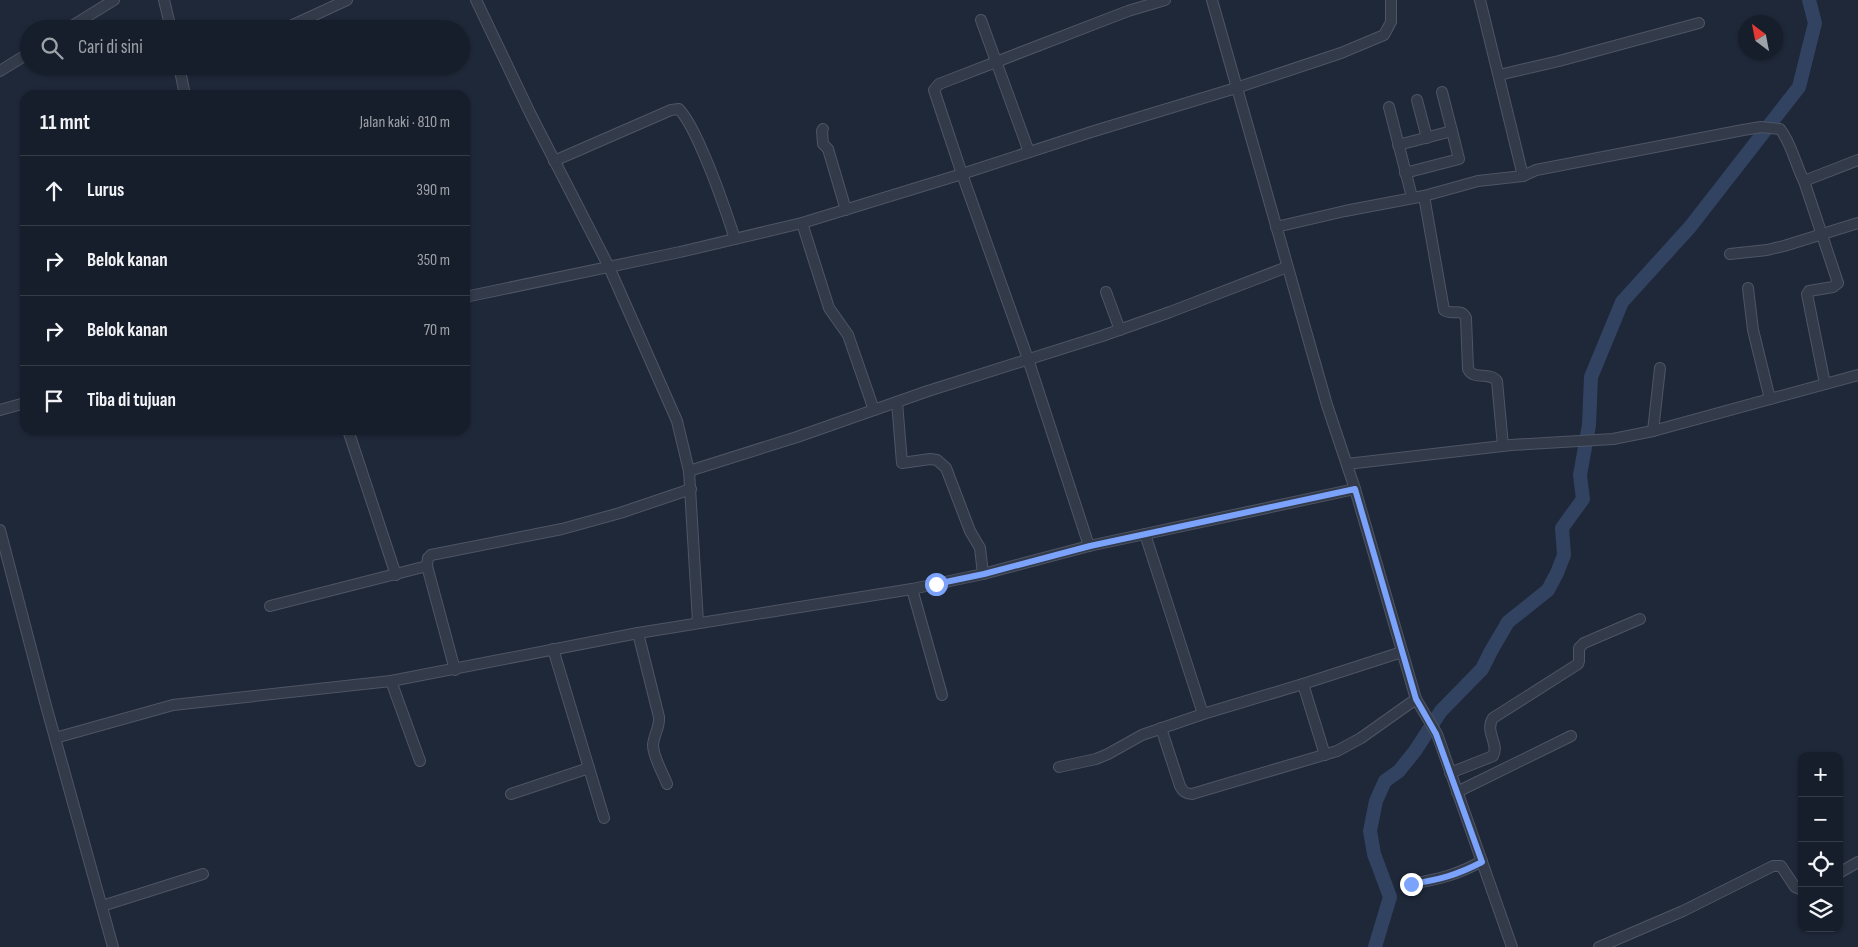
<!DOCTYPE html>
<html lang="id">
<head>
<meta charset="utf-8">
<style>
	:root { --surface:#171e2b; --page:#242b37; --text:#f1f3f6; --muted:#9ea2a9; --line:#363c47 }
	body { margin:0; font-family:"Sofia Sans Condensed",sans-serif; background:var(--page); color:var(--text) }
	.controls { position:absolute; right:15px; bottom:15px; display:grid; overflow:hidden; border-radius:10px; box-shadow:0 1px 4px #0004 }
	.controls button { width:45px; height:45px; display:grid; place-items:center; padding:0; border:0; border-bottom:1px solid var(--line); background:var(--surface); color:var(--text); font:25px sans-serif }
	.compass { position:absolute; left:1738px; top:15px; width:45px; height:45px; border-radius:50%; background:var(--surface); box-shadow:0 1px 4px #0004; rotate:328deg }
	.stop { position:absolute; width:15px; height:15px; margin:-11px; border:4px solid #7ca3fc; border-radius:50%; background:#fff }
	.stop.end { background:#7ca3fc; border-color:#fff; box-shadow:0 1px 5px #0008 }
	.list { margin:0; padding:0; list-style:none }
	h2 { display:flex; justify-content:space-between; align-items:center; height:65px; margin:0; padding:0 20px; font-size:21px }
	h2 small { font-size:16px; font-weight:400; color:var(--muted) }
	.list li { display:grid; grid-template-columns:32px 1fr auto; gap:15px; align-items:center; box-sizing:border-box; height:70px; padding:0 20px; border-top:1px solid var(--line) }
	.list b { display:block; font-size:19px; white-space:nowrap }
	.list em { font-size:16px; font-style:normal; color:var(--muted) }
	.icon { flex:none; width:28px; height:28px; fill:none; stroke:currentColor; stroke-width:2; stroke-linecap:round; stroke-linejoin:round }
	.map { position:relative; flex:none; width:1858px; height:947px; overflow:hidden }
	.search { position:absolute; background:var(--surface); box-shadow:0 1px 4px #0004; left:20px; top:20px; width:450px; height:55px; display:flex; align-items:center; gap:12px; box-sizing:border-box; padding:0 18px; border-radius:28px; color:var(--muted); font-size:19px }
	.panel { position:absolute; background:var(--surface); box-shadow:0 1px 4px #0004; left:20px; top:90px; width:450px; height:345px; border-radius:15px }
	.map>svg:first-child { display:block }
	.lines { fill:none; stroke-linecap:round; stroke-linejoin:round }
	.river { stroke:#324261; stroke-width:14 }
	.minor-casing { stroke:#4e5564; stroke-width:12 }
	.minor { stroke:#333a49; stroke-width:10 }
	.route { stroke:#7ca3fc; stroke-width:6 }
</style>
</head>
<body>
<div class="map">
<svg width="1858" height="947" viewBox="0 0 1858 947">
	<rect width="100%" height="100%" fill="#1f2839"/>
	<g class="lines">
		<!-- river -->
		<path class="river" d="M 1375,947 L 1390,897 L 1374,854 L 1370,831 L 1376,801 L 1385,781 L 1399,771 L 1415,751 L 1441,711 L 1482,669 L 1491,651 L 1508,622 L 1548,590 L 1557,573 L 1564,555 L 1562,528 L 1583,499 L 1580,475 L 1589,425 L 1591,377 L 1622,302 L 1690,227 L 1799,87 L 1815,23 L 1809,0"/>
		<defs>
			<g id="minor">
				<path d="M 164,0 L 171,29"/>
				<path d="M 476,0 L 530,113 L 609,267 L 677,421 L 689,471 L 698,622"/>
				<path d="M 1212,0 L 1327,405 L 1355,489 L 1416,699 L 1437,734 L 1512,947"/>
				<path d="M 1480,0 L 1523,176 L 1536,170 L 1743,130 L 1761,127 L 1780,129 C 1792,144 1795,164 1804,181 L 1838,283 L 1833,287 L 1809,291 L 1807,294 L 1825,384"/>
				<path d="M 981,20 L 1029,152"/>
				<path d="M 67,29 L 114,0"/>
				<path d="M 284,29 L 347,0"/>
				<path d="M 179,66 L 185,95"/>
				<path d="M 0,71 L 29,53"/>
				<path d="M 180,71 L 194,66"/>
				<path d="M 1499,75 L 1559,61 L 1699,23"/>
				<path d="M 1417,100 L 1427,138"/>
				<path d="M 1389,107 L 1412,197"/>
				<path d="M 823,129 L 822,131 L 823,144 L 828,149 L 846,210"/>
				<path d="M 1398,145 L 1452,131 L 1442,92"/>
				<path d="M 554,161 L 671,110 L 679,109 C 689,120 696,136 702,150 C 715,179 725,208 735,239"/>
				<path d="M 1405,173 L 1459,159 L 1452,131"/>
				<path d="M 1804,181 L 1858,160"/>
				<path d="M 1424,196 L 1444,310 C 1452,316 1461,307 1466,318 L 1468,369 C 1474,381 1489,371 1497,381 L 1503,446"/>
				<path d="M 802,223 L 829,308 L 848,335 L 874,410"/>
				<path d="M 1276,227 L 1345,211 L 1424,196 L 1478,181 L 1523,176"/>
				<path d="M 1730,254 L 1767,250 L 1784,246 L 1858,223"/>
				<path d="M 1748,288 L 1753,330 L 1770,399"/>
				<path d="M 1106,292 L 1120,330"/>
				<path d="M 465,297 L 680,252 L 802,223 L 962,174 L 1091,132 L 1236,88 L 1341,53 L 1384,35 L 1391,22 L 1391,0"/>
				<path d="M 897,402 L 902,463 L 930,459 L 937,460 L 946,468 L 970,531 L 980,548 L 983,574"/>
				<path d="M 0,410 L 25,403"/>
				<path d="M 348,430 L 396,575"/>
				<path d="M 1653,431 L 1660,368"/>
				<path d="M 1347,464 L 1511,445 L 1613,439 L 1653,431 L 1858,375"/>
				<path d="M 689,471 L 797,437 L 928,391 L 1102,336 L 1170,312 L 1287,267"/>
				<path d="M 0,530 L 45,702 L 113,947"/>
				<path d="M 1145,534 L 1203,714"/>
				<path d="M 1089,546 L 1028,359 L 962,174 L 934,90 L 939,84 L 1128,11 L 1165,0"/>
				<path d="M 912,589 L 942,695"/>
				<path d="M 270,606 L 427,566"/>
				<path d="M 638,633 L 659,717 C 660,727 654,734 653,745 C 653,757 663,773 667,784"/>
				<path d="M 553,649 L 604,818"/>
				<path d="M 455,670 L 427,566 L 428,558 L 431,555 L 562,529 L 620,513 L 691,489"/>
				<path d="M 391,681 L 420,761"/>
				<path d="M 1303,684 L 1325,755"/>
				<path d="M 1161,728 L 1180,786 C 1183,792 1186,794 1192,794 L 1337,751 L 1361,738 L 1416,699"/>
				<path d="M 55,738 L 173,705 L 391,681 L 638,633 L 912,589 L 983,574 L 1089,546 L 1355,489"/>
				<path d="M 1059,767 L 1096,759 L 1108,754 L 1142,735 L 1203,714 L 1303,684 L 1402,652"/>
				<path d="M 1450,773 L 1493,756 C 1500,744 1484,732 1493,718 L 1578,664 L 1579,661 L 1579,648 L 1584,643 L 1640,619"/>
				<path d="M 1457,792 L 1571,736"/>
				<path d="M 511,794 L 589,768"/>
				<path d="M 1839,873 L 1858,862"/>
				<path d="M 1411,884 C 1439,879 1457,875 1482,861"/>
				<path d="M 102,906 L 203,874"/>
				<path d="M 1599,947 L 1683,911 L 1773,866 L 1781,866 L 1795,887 L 1802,890"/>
			</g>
		</defs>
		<!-- minor casing -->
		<use href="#minor" class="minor-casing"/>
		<!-- minor -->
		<use href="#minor" class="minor"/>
	</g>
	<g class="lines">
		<!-- route -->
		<path class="route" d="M 936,584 L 984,574 L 1090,546 L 1355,489 L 1416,699 L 1436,734 L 1482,862 C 1457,875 1439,880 1411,884"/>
	</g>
</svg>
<div class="controls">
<button>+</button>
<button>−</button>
<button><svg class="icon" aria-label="locate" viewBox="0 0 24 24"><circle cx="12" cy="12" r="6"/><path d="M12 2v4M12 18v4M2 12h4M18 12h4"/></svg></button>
<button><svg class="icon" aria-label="layers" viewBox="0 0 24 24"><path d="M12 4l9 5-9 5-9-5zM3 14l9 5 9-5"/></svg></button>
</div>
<svg class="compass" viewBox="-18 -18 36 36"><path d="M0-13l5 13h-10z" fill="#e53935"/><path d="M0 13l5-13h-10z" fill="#9ea2a9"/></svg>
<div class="stop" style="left:936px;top:584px"></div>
<div class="stop end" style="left:1411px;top:884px"></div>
<div class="search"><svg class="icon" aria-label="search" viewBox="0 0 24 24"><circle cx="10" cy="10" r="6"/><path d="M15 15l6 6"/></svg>Cari di sini</div>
<section class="panel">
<h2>11 mnt<small>Jalan kaki · 810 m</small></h2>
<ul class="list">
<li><svg class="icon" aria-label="ahead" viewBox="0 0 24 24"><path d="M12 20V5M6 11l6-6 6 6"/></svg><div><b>Lurus</b></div><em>390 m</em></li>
<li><svg class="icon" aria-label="right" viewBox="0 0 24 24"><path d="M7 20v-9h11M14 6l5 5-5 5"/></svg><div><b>Belok kanan</b></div><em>350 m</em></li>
<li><svg class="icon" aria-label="right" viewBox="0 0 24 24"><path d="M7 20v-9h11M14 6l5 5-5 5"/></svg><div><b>Belok kanan</b></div><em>70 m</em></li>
<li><svg class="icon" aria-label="arrive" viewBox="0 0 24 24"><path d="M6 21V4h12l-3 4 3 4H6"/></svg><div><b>Tiba di tujuan</b></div></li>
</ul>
</section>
</div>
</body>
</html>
